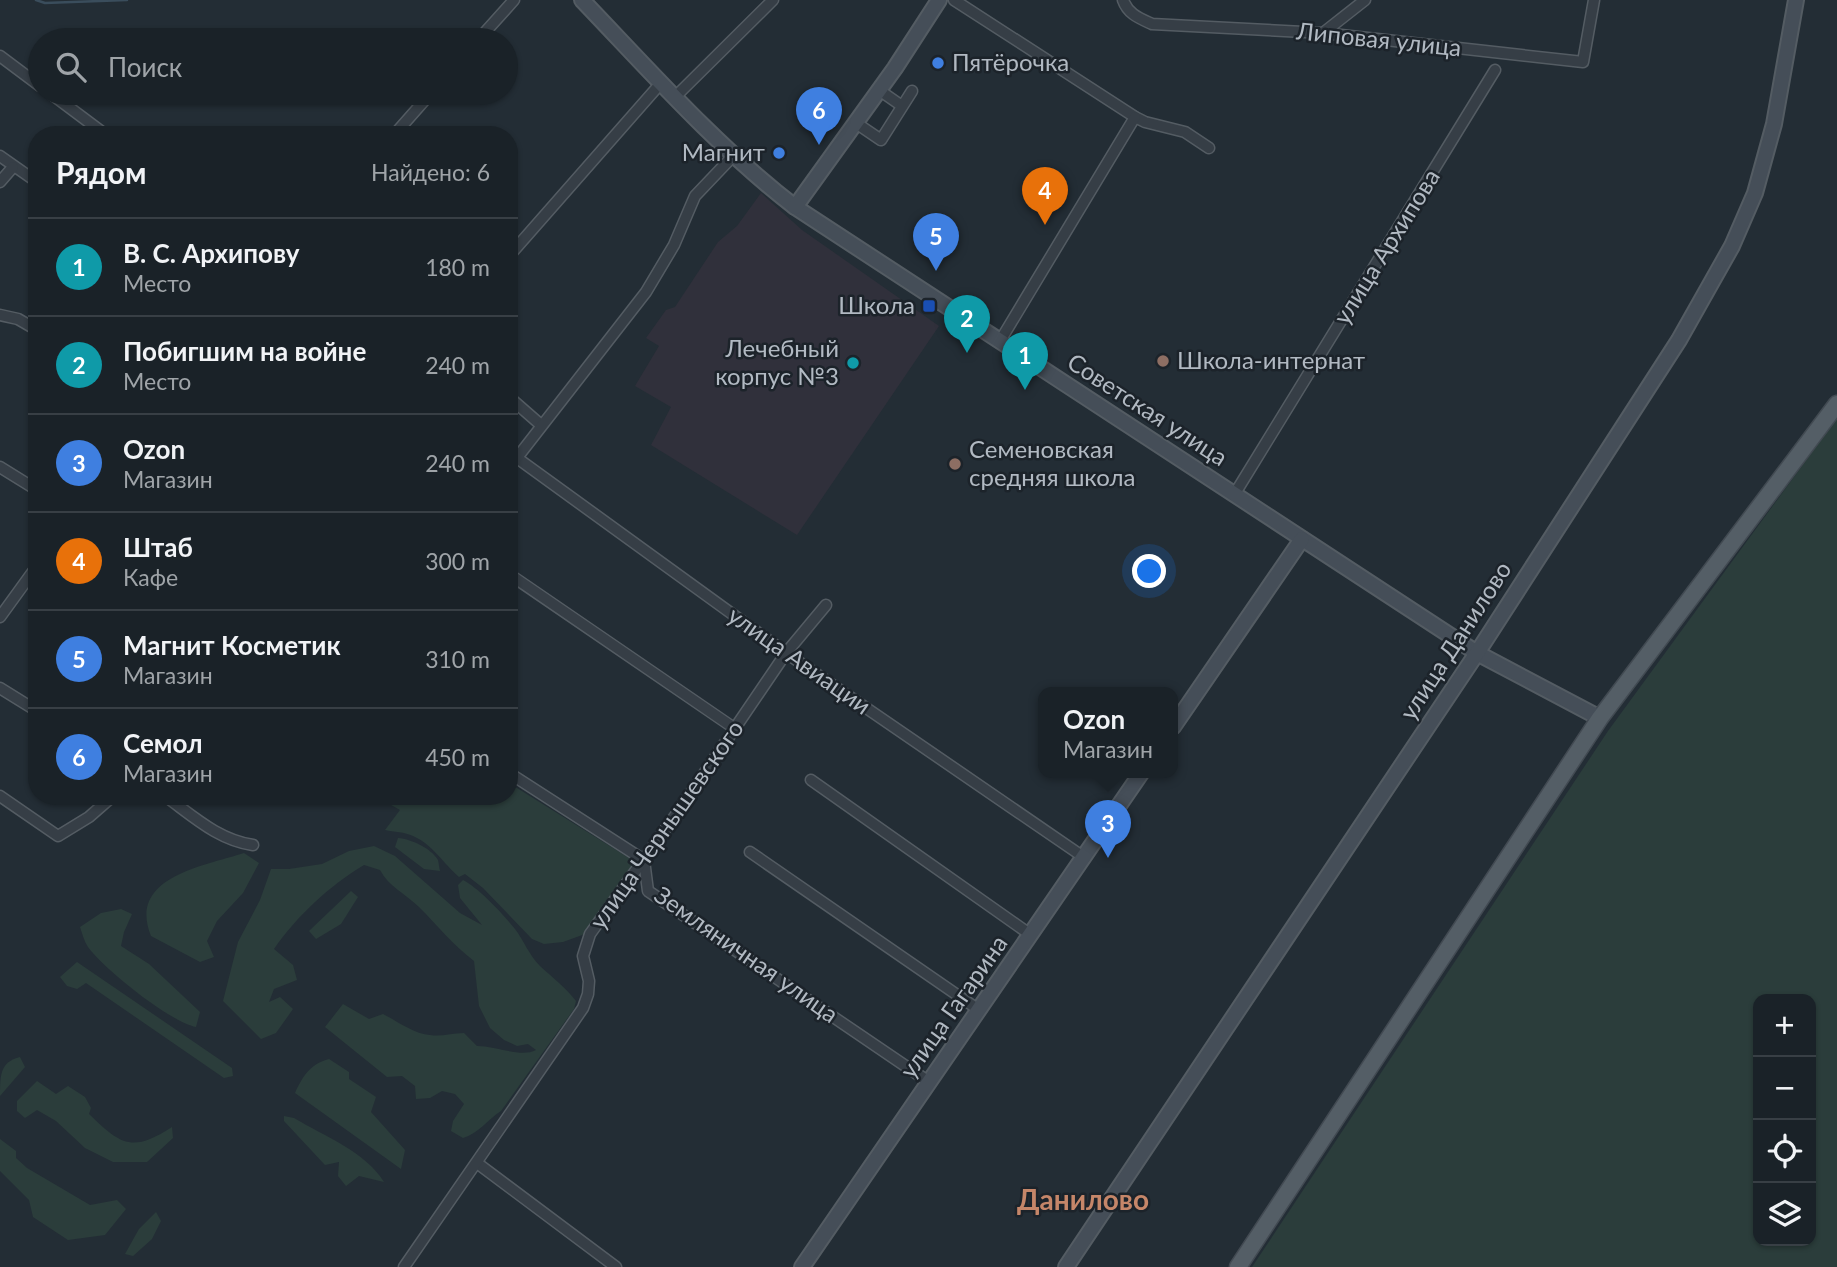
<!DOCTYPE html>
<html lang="ru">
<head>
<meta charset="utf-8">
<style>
	:root { --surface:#1a2228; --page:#232a30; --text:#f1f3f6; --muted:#9fa4a8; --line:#383f45; --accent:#db2777 }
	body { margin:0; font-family:Lato,sans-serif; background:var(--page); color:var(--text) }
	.controls { position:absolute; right:21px; bottom:21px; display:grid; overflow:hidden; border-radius:14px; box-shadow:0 2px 5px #0004 }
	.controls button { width:63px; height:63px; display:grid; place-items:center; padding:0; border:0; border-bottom:2px solid var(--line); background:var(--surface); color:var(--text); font:35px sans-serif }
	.you { position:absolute; left:1150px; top:572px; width:24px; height:24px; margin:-18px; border:5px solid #fff; border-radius:50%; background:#1a73e8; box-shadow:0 0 0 10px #1a73e833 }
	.badge { display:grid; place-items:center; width:46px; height:46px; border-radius:50%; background:var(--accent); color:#fff; font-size:23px; font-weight:700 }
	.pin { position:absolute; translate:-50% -58px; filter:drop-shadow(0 2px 4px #0008) }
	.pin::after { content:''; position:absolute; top:37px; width:24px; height:21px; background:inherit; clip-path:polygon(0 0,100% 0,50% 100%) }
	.popup { position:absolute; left:1038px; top:687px; width:140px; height:91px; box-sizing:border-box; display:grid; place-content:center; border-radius:14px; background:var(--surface); filter:drop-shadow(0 2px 5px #0005); font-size:23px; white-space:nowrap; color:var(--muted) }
	.popup b { font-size:26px; color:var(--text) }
	.popup::after { content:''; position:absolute; left:50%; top:100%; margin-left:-14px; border:14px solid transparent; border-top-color:var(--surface) }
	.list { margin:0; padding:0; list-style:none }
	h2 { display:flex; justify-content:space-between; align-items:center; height:91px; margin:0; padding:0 28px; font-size:30px }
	h2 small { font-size:23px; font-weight:400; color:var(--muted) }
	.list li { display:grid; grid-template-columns:46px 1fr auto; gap:21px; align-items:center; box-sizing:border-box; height:98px; padding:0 28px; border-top:2px solid var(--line) }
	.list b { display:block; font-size:26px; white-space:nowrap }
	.list p { margin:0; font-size:23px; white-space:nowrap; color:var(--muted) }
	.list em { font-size:23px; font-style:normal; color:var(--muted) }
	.icon { flex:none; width:38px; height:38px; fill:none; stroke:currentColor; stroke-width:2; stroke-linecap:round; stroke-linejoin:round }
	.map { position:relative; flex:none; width:1837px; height:1267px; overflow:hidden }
	.search { position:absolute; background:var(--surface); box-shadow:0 2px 5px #0004; left:28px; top:28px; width:490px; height:77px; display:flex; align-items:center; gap:18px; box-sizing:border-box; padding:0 24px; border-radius:38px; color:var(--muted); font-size:26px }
	.panel { position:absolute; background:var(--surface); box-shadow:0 2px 5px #0004; left:28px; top:126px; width:490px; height:679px; border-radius:28px }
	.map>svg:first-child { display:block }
	.medical { fill:#30303b }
	.green { fill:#2b3d3b; fill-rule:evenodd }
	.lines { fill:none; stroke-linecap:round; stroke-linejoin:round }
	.stream { stroke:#3a4d5c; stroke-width:2.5 }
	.street-casing { stroke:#545c63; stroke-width:13 }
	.secondary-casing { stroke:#545c63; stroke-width:18 }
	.primary-casing { stroke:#424a52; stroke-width:19 }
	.street { stroke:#363e46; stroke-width:10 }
	.secondary { stroke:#454e58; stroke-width:14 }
	.primary { stroke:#545e66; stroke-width:16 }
	.shop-dot { fill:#3f7fe0; stroke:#1c232a; stroke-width:2.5 }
	.transit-dot { fill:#1a4fb4; stroke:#1c232a; stroke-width:2.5 }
	.education-dot { fill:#8d6e63; stroke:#1c232a; stroke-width:2.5 }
	.culture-dot { fill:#0f9aa8; stroke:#1c232a; stroke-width:2.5 }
	.labels { text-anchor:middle; stroke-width:5; stroke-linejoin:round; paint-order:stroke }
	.street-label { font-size:24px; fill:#b1b9c2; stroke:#1c232a }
	.poi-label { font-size:24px; fill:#b1b9c2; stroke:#1c232a; text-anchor:start }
	.quarter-label { font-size:28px; font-weight:bold; fill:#c58669; stroke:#1c232a }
</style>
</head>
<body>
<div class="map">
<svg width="1837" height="1267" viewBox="0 0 1837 1267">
	<rect width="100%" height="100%" fill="#232d35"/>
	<!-- medical -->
	<path class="medical" d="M 761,193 L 802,230 L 939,326 L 797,535 L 651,445 L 671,407 L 635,386 L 659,346 L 646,338 L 666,310 L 675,307 L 718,242 L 737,226 Z"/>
	<!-- green -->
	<g class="green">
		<path d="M 1837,418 L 1837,1267 L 1252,1267 L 1608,731 ZM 1758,999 L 1811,999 L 1811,1241 L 1758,1241 Z"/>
		<path d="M 509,783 L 637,863 L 585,934 L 563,942 L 544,944 L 532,939 L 483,888 L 465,874 L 459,877 C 443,863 432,844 413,836 C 405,832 394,832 385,830 L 400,810 L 384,801 L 387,796 L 509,796 Z"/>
		<path d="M 398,838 C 411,839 431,848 438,860 C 439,864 439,868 440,871 L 424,869 L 395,847 Z"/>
		<path d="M 374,846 L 395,856 L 460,913 L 482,925 L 460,898 L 458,885 L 463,880 C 480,889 502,913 515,929 C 524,941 529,955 540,966 C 553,978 565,987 576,1001 L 574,1009 L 501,1111 C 487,1120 478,1134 463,1138 L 451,1131 L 453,1121 L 464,1104 L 455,1094 L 442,1091 L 430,1098 L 416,1099 L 415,1086 L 402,1076 L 387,1077 L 325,1027 L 343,1004 L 369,1019 L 383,1014 C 397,1021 414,1034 430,1035 C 441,1037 452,1033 464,1033 L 477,1046 C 497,1046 521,1058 536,1050 L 528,1044 L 517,1046 L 504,1040 L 490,1028 L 479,1006 L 474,961 C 453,945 438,926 419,907 C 406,894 389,887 380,870 L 364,865 C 329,886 297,916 274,949 L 293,965 L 297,980 L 274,989 L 269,1002 L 280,997 L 293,1009 L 276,1033 L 261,1039 L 223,1001 L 238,942 L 260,900 L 271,869 L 289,869 L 322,864 L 349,851 Z"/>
		<path d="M 244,853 L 259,863 L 243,893 L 217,921 L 207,941 L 214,957 L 200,962 L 151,936 C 127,877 204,866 244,853 Z"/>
		<path d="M 351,891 L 358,897 L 341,924 L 316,939 L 309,931 Z"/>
		<path d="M 121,909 L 132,914 L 124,932 L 121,946 L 149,964 L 200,1012 L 196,1027 C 170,1022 104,969 88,947 C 84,941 82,933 80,927 L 101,913 Z"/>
		<path d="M 77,962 L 232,1068 L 233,1076 L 224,1078 L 86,983 L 77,989 L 67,986 L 60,977 Z"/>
		<path d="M 20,1057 L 25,1067 L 0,1096 C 0,1075 0,1062 20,1057 Z"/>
		<path d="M 329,1059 L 349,1072 L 349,1079 L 376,1097 L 371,1112 L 405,1150 L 401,1169 L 295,1093 C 303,1076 310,1064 329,1059 Z"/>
		<path d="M 37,1081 L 56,1094 L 68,1086 L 85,1097 L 91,1108 L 89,1114 C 121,1145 132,1153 172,1127 L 173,1138 L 147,1162 L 113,1162 L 85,1148 L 56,1121 L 37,1110 L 25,1118 L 17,1111 L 17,1101 Z"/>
		<path d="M 284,1116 L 294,1118 C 324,1136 366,1152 384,1182 L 359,1176 L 346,1186 L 338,1176 L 339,1162 L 325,1165 L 284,1121 Z"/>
		<path d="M 0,1139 L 16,1151 L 16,1158 L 27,1168 L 90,1205 L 117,1200 L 126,1209 L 105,1235 L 68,1240 L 33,1217 L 29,1200 L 0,1171 Z"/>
		<path d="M 156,1212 L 161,1221 L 152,1239 L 133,1256 L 125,1254 L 139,1229 Z"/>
	</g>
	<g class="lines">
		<!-- stream -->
		<path class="stream" d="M 36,0 L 45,3 L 127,0"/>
		<defs>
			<g id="street">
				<path d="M 954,0 L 1135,117 L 1145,122 L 1185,132 L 1209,148"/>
				<path d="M 1123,0 C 1128,14 1139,18 1152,24 L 1323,33 L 1583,62 L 1594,0"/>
				<path d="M 1323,33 L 1365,0"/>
				<path d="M 478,40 L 514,0"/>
				<path d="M 0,56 L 40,86"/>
				<path d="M 879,90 L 902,106"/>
				<path d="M 50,93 L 106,135"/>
				<path d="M 675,97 L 773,0"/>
				<path d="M 856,123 L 881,140 L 912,91"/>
				<path d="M 394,135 L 431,93"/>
				<path d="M 0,156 L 37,182"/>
				<path d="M 0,182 L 13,167"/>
				<path d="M 509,256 L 661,83"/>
				<path d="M 0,315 L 18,319 L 37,330"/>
				<path d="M 1000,341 L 1135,117"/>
				<path d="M 509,397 L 541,425"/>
				<path d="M 517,458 L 786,653 L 1085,858"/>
				<path d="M 0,467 L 37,490"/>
				<path d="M 509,468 L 646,292 L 674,245 L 695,196 L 734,155"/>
				<path d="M 1234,495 L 1495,70"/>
				<path d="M 509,574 L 734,728"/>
				<path d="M 0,617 L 37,566"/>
				<path d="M 0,688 L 37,711"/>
				<path d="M 509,773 L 644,860 L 648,891 L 929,1082"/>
				<path d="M 811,780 L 1031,935"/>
				<path d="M 0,796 L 58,836 L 89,817 L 113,796"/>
				<path d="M 165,796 C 193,816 218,840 253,845"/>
				<path d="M 750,852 L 979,1010"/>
				<path d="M 477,1163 L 616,1267"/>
				<path d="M 404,1267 L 583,1008 L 588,994 L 589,981 L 583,956 L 590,934 L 680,809 L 786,653 L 826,605"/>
			</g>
			<g id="secondary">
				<path d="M 582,0 C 650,71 717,147 795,207 L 1477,653 L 1600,718"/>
				<path d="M 795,207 L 895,68 L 939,0"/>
				<path d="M 1173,727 L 1302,539"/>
				<path d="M 802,1267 L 1142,772"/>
				<path d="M 1066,1267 L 1477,653 L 1679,340 L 1732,246 L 1755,193 L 1774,124 L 1796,0"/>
			</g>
			<path id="primary" d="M 1238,1267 L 1600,718 L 1837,404"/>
		</defs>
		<!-- street casing -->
		<use href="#street" class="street-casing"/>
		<!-- secondary casing -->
		<use href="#secondary" class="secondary-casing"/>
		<!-- primary casing -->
		<use href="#primary" class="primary-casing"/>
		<!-- street -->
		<use href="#street" class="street"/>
		<!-- secondary -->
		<use href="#secondary" class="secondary"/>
		<!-- primary -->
		<use href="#primary" class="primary"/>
	</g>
	<!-- markers -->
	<g class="shop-dot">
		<circle cx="938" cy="63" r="7"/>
		<circle cx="779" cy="153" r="7"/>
	</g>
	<rect class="transit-dot" x="922" y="299" width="14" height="14" rx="3.5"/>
	<g class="education-dot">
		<circle cx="1163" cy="361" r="7"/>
		<circle cx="955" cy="464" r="7"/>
	</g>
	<circle class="culture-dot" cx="853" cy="363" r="7"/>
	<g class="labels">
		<!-- street labels -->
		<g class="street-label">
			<text transform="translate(1379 40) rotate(6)" y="8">Липовая улица</text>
			<text transform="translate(1387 247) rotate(-58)" y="8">улица Архипова</text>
			<text transform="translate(1147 410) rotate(33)" y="8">Советская улица</text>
			<text transform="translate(1456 641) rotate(-57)" y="8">улица Данилово</text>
			<text transform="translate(799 661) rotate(35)" y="8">улица Авиации</text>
			<text transform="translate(667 825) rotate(-55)" y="8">улица Чернышевского</text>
			<text transform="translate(746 955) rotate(35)" y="8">Земляничная улица</text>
			<text transform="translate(954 1007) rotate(-55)" y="8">улица Гагарина</text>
		</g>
		<!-- poi labels -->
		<g class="poi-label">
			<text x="952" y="71">Пятёрочка</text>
			<text x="765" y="161" text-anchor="end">Магнит</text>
			<text x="915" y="314" text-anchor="end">Школа</text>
			<text x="839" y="357" text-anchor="end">Лечебный<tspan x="839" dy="28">корпус №3</tspan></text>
			<text x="1177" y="369">Школа-интернат</text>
			<text x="969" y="458">Семеновская<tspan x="969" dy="28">средняя школа</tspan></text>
		</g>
		<!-- quarter labels -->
		<g class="quarter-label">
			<text x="1083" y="1210">Данилово</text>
		</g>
	</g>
</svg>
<div class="controls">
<button>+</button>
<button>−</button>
<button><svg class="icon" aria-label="locate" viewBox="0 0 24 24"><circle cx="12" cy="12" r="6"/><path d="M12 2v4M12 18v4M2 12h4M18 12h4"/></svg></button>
<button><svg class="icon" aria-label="layers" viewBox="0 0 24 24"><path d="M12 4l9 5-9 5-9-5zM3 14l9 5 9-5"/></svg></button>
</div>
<div class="you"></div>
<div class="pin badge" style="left:1025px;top:390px;background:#0f9aa8">1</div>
<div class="pin badge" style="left:967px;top:353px;background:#0f9aa8">2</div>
<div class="pin badge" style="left:1108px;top:858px;background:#3f7fe0">3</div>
<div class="popup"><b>Ozon</b>Магазин</div>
<div class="pin badge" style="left:1045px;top:225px;background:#e8710a">4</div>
<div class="pin badge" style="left:936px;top:271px;background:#3f7fe0">5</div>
<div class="pin badge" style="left:819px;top:145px;background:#3f7fe0">6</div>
<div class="search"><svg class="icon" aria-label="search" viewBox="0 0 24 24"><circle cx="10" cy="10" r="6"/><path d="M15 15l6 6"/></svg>Поиск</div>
<section class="panel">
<h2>Рядом<small>Найдено: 6</small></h2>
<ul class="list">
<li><span class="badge" style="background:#0f9aa8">1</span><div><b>В. С. Архипову</b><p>Место</p></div><em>180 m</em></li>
<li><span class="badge" style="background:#0f9aa8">2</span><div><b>Побигшим на войне</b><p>Место</p></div><em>240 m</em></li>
<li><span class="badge" style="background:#3f7fe0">3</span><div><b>Ozon</b><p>Магазин</p></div><em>240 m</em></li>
<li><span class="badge" style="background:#e8710a">4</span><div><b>Штаб</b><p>Кафе</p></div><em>300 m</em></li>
<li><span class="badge" style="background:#3f7fe0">5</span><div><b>Магнит Косметик</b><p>Магазин</p></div><em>310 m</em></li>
<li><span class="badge" style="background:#3f7fe0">6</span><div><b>Семол</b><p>Магазин</p></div><em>450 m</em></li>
</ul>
</section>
</div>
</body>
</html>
